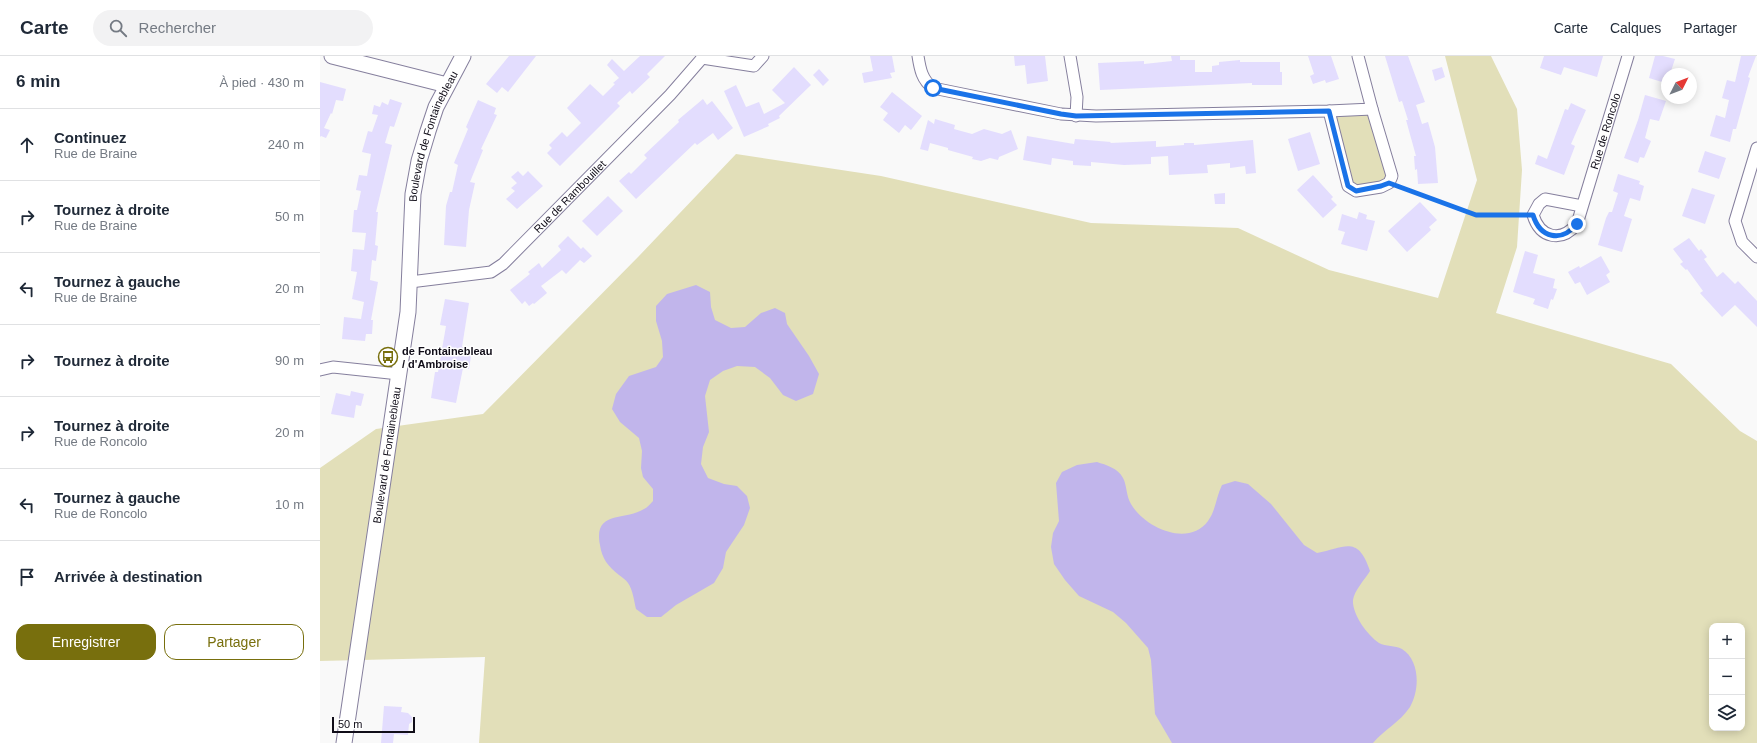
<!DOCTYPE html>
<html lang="fr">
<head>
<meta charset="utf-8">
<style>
	:root { --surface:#fff; --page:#f2f2f3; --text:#1f2937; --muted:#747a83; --line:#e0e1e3; --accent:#786f0d }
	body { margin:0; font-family:Helvetica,sans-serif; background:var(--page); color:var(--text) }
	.controls { position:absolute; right:12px; bottom:12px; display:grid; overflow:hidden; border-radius:8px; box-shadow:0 2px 10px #0003 }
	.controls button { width:36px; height:36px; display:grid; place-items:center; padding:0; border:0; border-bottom:1px solid var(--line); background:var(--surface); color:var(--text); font:20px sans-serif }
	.compass { position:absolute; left:1341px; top:12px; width:36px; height:36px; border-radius:50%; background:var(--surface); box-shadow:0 2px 10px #0003; rotate:48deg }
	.scale { position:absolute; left:12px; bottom:10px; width:83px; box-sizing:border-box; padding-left:4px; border:2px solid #100d18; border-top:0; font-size:11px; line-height:14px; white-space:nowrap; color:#100d18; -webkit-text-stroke:3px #fff; paint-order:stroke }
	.stop { position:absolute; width:12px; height:12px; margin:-9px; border:3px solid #1a73e8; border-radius:50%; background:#fff }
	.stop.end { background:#1a73e8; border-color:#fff; box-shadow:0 1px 4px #0008 }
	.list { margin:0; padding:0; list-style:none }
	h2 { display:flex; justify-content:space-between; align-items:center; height:52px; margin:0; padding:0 16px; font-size:17px }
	h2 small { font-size:13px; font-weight:400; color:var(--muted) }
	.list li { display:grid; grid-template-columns:26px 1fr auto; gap:12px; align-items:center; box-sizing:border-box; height:72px; padding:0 16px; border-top:1px solid var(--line) }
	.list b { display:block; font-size:15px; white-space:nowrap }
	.list p { margin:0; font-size:13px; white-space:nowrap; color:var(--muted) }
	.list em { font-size:13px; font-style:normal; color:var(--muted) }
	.actions { display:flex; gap:8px; padding:12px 16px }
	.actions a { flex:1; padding:9px 0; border:1px solid var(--accent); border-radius:12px; text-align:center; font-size:14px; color:var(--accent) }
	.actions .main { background:var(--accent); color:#fff }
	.icon { flex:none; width:22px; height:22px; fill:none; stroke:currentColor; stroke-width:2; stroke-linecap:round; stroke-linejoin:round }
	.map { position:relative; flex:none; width:1437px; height:687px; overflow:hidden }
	header { display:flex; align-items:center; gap:24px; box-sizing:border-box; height:56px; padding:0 20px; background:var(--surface); border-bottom:1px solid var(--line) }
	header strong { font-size:19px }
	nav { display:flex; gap:22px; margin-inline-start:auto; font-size:14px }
	.search { width:280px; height:36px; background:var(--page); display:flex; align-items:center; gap:10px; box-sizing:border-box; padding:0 14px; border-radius:22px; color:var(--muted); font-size:15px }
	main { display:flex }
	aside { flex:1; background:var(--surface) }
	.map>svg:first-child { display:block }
	.green { fill:#e2dfb9; fill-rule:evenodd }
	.water { fill:#c1b5eb }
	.building { fill:#e3ddfe }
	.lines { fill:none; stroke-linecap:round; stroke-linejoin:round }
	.street-casing { stroke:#857f9d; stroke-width:13 }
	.secondary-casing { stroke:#857f9d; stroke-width:17 }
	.path { stroke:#9f9ea2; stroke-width:2; stroke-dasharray:2 2; stroke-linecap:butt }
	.street { stroke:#fff; stroke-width:11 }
	.secondary { stroke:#fff; stroke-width:15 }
	.route { stroke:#1a73e8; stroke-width:5 }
	.labels { text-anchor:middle; stroke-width:3; stroke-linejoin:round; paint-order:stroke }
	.street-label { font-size:11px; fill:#100d18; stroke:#fff }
	.poi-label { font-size:11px; font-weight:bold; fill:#100d18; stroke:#fff; text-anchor:start }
</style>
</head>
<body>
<header>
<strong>Carte</strong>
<div class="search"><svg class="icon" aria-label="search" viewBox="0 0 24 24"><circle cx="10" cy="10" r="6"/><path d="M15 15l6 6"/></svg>Rechercher</div>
<nav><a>Carte</a><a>Calques</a><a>Partager</a></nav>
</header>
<main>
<aside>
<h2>6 min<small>À pied · 430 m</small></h2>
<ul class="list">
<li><svg class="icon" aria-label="ahead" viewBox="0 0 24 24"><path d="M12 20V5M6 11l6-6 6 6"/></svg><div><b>Continuez</b><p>Rue de Braine</p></div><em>240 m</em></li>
<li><svg class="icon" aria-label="right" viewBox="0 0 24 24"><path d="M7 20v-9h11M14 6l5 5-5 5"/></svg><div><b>Tournez à droite</b><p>Rue de Braine</p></div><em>50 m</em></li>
<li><svg class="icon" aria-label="left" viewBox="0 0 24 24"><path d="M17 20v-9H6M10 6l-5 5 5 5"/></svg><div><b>Tournez à gauche</b><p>Rue de Braine</p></div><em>20 m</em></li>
<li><svg class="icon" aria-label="right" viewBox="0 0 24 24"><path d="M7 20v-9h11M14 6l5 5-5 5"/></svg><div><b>Tournez à droite</b></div><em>90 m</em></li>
<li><svg class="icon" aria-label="right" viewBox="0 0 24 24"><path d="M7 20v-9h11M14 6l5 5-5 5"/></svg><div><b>Tournez à droite</b><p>Rue de Roncolo</p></div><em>20 m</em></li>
<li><svg class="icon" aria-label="left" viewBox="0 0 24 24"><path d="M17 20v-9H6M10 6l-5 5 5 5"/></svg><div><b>Tournez à gauche</b><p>Rue de Roncolo</p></div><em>10 m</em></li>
<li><svg class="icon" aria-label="arrive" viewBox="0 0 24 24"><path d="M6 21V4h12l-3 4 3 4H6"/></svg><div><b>Arrivée à destination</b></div></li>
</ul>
<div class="actions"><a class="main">Enregistrer</a><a>Partager</a></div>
</aside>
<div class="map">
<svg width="1437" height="687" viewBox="0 0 1437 687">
	<rect width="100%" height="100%" fill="#f9f9f9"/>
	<!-- green -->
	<g class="green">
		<path d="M 1125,0 L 1171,0 L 1197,53 L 1202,114 L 1197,191 L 1176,257 L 1351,308 L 1420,375 L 1437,385 L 1437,687 L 159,687 L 165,601 L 0,605 L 0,412 L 56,373 L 163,358 L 319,200 L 416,98 L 561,120 L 771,167 L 918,172 L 1009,214 L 1118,242 L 1157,124 ZM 1392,570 L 1422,570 L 1422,672 L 1392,672 Z"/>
		<path d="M 1052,53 L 1069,127 L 1028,130 L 1009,55 Z"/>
	</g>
	<!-- water -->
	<g class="water">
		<path d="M 376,229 L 390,236 L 391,251 L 395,264 L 411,272 L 425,271 L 441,257 L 455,252 L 465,257 L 467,268 L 489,300 L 499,318 L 493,338 L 476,345 L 463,339 L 450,322 L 435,311 L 417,310 L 403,315 L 390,324 L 385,340 L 389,376 L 383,391 L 381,408 L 388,422 L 404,428 L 417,430 L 427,440 L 430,452 L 424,469 L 406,496 L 403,512 L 394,527 L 356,549 L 341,561 L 327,561 L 316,553 C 314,545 313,534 308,527 C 306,524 302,521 299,519 C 288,510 282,503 280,489 C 273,454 305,465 324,453 C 327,452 330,448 333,445 L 333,433 L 323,421 L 321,412 L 322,395 L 319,382 L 300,366 L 292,353 L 296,338 L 309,320 L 336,311 L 343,301 L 342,285 L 336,265 L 336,250 L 347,238 Z"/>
		<path d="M 777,406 C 786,409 798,412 803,422 C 807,429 806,440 811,448 C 824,471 868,492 888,465 C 896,454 896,441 902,429 L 915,425 L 928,428 L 951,448 L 984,489 L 997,497 C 1024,492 1038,478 1050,515 C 1045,523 1034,535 1033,544 C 1032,558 1047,579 1059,587 C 1066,591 1075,589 1082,593 C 1100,604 1100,634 1090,651 C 1080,666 1064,674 1053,687 L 852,687 L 835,658 L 831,604 L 828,592 L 806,567 L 793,556 L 759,540 L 745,524 L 734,508 L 731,491 L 733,477 L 739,465 L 736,427 L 742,416 L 757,409 Z"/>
	</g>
	<!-- building -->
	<g class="building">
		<path d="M 189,0 L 216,0 L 188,36 L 182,31 L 177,37 L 166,28 Z"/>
		<path d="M 320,0 L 345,0 L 327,18 L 330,21 L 312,38 L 310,35 L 297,47 L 300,50 L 240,110 L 227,97 L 232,92 L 229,89 L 242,76 L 247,81 L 261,67 L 247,52 L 270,28 L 283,40 L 295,28 L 293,27 L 299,22 L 287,9 L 292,3 L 304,15 Z"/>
		<path d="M 550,0 L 572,0 L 575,16 L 570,17 L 572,22 L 544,27 L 542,17 L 553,15 Z"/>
		<path d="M 694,0 L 725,0 L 728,25 L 707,28 L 705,9 L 695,10 Z"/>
		<path d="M 851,0 L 860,0 L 860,4 L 875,4 L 875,16 L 892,16 L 892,10 L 899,9 L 899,6 L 920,4 L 920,6 L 960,6 L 960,16 L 962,16 L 962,29 L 932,29 L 932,27 L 780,34 L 778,7 L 824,5 L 824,8 L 852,5 Z"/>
		<path d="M 988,0 L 1011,0 L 1019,23 L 1006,27 L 1005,24 L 993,28 L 990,20 L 994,18 Z"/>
		<path d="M 1065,0 L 1088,0 L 1105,46 L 1096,49 L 1102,68 L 1108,66 L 1115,91 L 1118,127 L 1098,128 L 1097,113 L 1095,114 L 1094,100 L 1096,100 L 1086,64 L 1088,64 L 1082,45 L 1079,46 Z"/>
		<path d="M 1224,0 L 1283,0 L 1277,21 L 1244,11 L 1241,19 L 1220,12 Z"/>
		<path d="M 1335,0 L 1343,0 L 1355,3 L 1350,18 L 1347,18 L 1347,22 L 1343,21 L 1342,26 L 1329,22 Z"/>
		<path d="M 1421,0 L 1436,0 L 1428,21 L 1430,22 L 1416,73 L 1413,73 L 1410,86 L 1390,80 L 1396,59 L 1405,62 L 1409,44 L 1402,42 L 1407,24 L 1415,26 Z"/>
		<path d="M 474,11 L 491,29 L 459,60 L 460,62 L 448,68 L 449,70 L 424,81 L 404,35 L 416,29 L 426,51 L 439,46 L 444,58 L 465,47 L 452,34 Z"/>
		<path d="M 1122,11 L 1125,21 L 1115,25 L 1112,14 Z"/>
		<path d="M 499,13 L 509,24 L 503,30 L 493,19 Z"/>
		<path d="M 0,26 L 26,33 L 23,45 L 16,44 L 12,58 L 11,57 L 4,72 L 10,74 L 6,82 L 1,80 L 0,81 Z"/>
		<path d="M 572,36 L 602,60 L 591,74 L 585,69 L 579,77 L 563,64 L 568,57 L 560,51 Z"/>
		<path d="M 1325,39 L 1346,45 L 1339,65 L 1330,63 L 1325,82 L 1331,85 L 1324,102 L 1320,101 L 1318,107 L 1304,102 L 1318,64 Z"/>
		<path d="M 70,43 L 82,47 L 74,71 L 70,70 L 65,87 L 72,89 L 56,156 L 58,156 L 55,189 L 58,190 L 56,205 L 52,204 L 50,224 L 58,226 L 51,264 L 53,264 L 52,278 L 46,278 L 45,285 L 22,283 L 24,261 L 41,263 L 44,246 L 32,243 L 37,216 L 31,215 L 33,193 L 44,194 L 46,177 L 32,176 L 34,154 L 37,154 L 41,135 L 36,134 L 39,119 L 47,120 L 51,98 L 42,96 L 48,75 L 52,76 L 58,59 L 52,58 L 54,49 L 60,51 L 62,46 L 68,49 Z"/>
		<path d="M 383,43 L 387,49 L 392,45 L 413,72 L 398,84 L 393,77 L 377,89 L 375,87 L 316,143 L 299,125 L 309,116 L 311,118 L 327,102 L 324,99 L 359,66 L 358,64 Z"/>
		<path d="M 158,44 L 176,52 L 174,58 L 177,59 L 161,93 L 163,94 L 150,126 L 155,127 L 149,154 L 146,191 L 124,189 L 126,150 L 130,136 L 132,136 L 138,109 L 134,107 L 148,73 L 146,71 Z"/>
		<path d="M 1251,47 L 1266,54 L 1251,88 L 1255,90 L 1244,119 L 1215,108 L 1218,99 L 1227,103 L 1245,53 L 1248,54 Z"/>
		<path d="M 615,63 L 635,69 L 634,73 L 652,78 L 664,73 L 682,78 L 691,74 L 698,93 L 679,101 L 678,104 L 670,102 L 661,105 L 652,103 L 653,101 L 628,94 L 628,92 L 610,87 L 608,95 L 600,93 L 608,64 L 614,68 Z"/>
		<path d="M 990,76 L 1000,108 L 978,115 L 968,83 Z"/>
		<path d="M 707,80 L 754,88 L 755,83 L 791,86 L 790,87 L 836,85 L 836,91 L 864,89 L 864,87 L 874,87 L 874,89 L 933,84 L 936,117 L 926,118 L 925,110 L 910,112 L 910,107 L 887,109 L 888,117 L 849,119 L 848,100 L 831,101 L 831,108 L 804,109 L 771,106 L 771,110 L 753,109 L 753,105 L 732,102 L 731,109 L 703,104 Z"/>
		<path d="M 1385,95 L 1406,102 L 1399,123 L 1378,116 Z"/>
		<path d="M 198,115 L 203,120 L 208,115 L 223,130 L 197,153 L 186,143 L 195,135 L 191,132 L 197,127 L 191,121 Z"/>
		<path d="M 1298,118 L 1320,125 L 1319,128 L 1324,130 L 1320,145 L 1310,142 L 1304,160 L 1312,163 L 1302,196 L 1278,189 L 1286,162 L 1289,156 L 1292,156 L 1298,137 L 1293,135 Z"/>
		<path d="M 993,119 L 1013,141 L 1011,143 L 1017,149 L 1003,162 L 977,134 Z"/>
		<path d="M 1372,132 L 1395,139 L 1385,168 L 1362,160 Z"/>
		<path d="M 905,137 L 905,148 L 895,148 L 894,138 Z"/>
		<path d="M 288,140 L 303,155 L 277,180 L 262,165 Z"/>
		<path d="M 1100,146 L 1117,164 L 1109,171 L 1111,174 L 1087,196 L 1068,175 Z"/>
		<path d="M 1039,156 L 1047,159 L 1046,163 L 1055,165 L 1047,195 L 1021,188 L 1025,176 L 1018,174 L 1022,158 L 1037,163 Z"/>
		<path d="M 248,180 L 261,193 L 263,191 L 272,200 L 264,207 L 260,204 L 246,218 L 242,214 L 221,230 L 227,237 L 214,248 L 213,247 L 209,250 L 205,245 L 202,248 L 190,234 L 210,218 L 208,216 L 219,207 L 222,212 L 241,194 L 238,190 Z"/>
		<path d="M 1369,182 L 1379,195 L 1381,193 L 1387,201 L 1384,203 L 1397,221 L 1403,216 L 1415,228 L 1418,225 L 1437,245 L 1437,271 L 1415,249 L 1402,261 L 1380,237 L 1383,235 L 1367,213 L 1366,214 L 1360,208 L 1363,206 L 1353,193 Z"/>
		<path d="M 1205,195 L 1218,199 L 1213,217 L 1235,223 L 1233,232 L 1237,233 L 1233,244 L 1231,243 L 1228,253 L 1213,248 L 1215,243 L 1193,236 Z"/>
		<path d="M 1281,200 L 1290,216 L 1286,219 L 1290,226 L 1267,239 L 1260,226 L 1255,228 L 1248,216 L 1259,210 L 1260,212 Z"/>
		<path d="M 125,243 L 149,247 L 142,291 L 152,293 L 149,313 L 143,312 L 136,347 L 111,342 L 115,316 L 118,316 L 126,270 L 120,269 Z"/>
		<path d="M 31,335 L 44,338 L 41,350 L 36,349 L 34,362 L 11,358 L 16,337 L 30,340 Z"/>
		<path d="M 64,650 L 82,651 L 81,656 L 88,657 L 92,661 L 92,666 L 89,668 L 88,679 L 74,678 L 73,687 L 61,687 Z"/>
	</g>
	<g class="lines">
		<defs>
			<g id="street">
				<path d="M 598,0 C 600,13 602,24 613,32 L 741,58 L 776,60 L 1009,55 L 1052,53 L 1038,0"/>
				<path d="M 750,0 L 757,41 L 756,60"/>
				<path d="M 382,2 L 434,10 L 443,0"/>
				<path d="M 1009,55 L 1028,130 L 1036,135 L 1061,131 L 1069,127 L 1072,120 L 1052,53"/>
				<path d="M 1437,92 L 1415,165 L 1422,186 L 1437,201"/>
				<path id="s1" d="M 1262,150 L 1225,143 L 1219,148 L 1213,159 C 1220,182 1241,187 1257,168 L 1308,0"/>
				<path id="s2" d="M 90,226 L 171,216 L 183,208 L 350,39 L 384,0"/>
				<path d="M 0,314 L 13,311 L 79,318"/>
			</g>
			<g id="secondary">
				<path d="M 12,0 L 127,29"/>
				<path id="s3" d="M 24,687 L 88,256 L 93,138 L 99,105 L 108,75 L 116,51 L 143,0"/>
			</g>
		</defs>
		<!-- street casing -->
		<use href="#street" class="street-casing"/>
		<!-- secondary casing -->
		<use href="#secondary" class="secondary-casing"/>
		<!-- path -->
		<path class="path" d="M 1078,131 L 1156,159 L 1202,159"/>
		<!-- street -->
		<use href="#street" class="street"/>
		<!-- secondary -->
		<use href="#secondary" class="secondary"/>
	</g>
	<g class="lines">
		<!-- route -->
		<path class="route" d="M 613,32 L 741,58 L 756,60 L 1009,55 L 1028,130 L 1036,135 L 1061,130 L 1069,127 L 1156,159 L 1213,159 C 1220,182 1241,187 1257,168"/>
	</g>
	<!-- icons -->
	<defs>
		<symbol id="bus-ring" viewBox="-11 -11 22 22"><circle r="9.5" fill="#fff" stroke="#786f0d" stroke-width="1.5"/><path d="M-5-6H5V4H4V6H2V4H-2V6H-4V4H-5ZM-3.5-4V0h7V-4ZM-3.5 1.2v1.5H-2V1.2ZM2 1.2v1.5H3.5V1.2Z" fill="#786f0d"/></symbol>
	</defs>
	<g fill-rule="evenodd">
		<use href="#bus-ring" x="57" y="290" width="22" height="22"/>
	</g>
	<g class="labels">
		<!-- street labels -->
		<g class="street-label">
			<text dy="4" stroke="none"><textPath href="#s1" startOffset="213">Rue de Roncolo</textPath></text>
			<text dy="4" stroke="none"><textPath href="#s3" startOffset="615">Boulevard de Fontainebleau</textPath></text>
			<text dy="4" stroke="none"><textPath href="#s2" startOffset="191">Rue de Rambouillet</textPath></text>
			<text dy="4" stroke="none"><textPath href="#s3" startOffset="291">Boulevard de Fontainebleau</textPath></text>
		</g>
		<!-- poi labels -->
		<g class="poi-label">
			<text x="82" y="299">de Fontainebleau<tspan x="82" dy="13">/ d'Ambroise</tspan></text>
		</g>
	</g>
</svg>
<div class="controls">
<button>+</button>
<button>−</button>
<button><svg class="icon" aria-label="layers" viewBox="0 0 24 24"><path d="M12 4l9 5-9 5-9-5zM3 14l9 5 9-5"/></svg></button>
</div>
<svg class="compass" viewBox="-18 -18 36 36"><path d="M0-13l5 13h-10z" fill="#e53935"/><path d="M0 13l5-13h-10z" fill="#747a83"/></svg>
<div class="scale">50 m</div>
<div class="stop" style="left:613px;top:32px"></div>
<div class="stop end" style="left:1257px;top:168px"></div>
</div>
</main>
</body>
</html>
